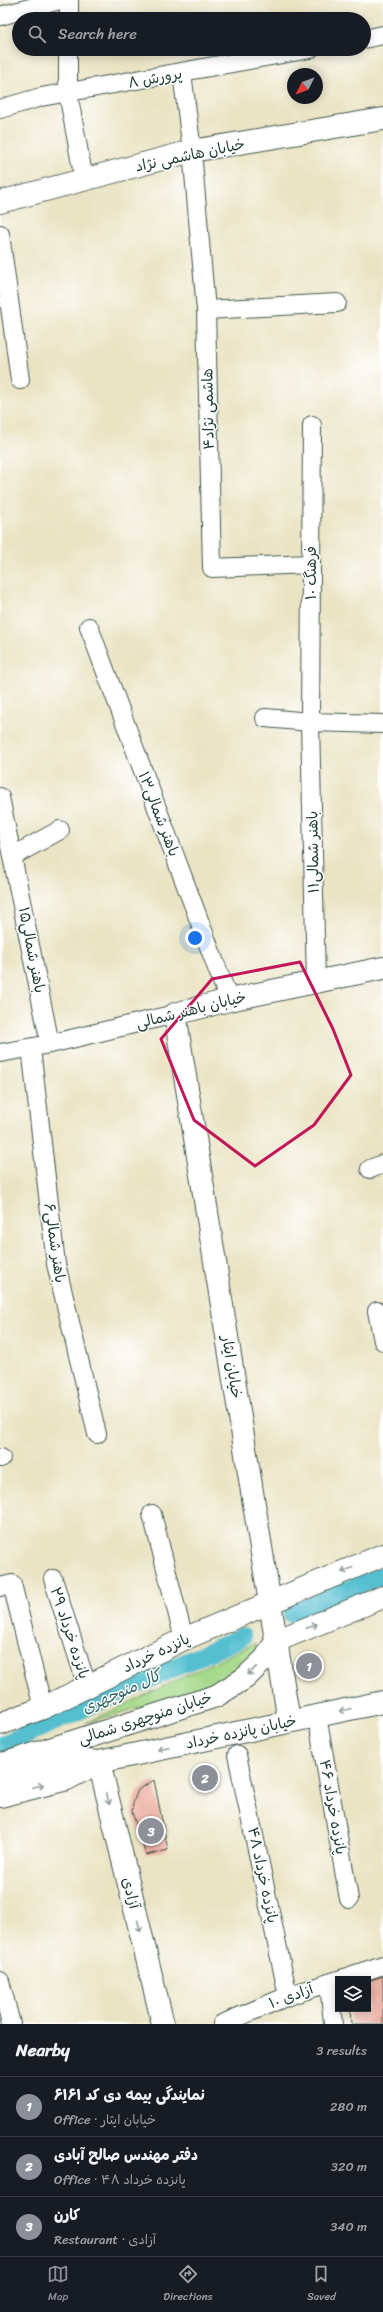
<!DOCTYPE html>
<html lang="en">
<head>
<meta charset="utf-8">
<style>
	:root { --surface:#171b24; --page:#242831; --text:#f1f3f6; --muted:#9ea1a6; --line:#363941; --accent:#8c9099 }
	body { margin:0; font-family:Sriracha,"Playpen Sans Arabic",sans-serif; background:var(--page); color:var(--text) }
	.controls { position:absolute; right:12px; bottom:12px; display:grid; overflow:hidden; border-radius:0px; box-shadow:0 2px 10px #0003 }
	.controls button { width:36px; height:36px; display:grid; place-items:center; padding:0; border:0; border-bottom:1px solid var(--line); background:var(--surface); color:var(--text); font:20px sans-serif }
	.compass { position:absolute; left:287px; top:68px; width:36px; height:36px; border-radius:50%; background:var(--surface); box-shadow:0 2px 10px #0003; rotate:228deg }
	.you { position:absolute; left:195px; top:938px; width:14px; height:14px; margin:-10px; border:3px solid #fff; border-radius:50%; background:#1a73e8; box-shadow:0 0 0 6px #1a73e833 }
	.badge { display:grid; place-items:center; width:26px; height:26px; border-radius:50%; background:var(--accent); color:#fff; font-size:13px; font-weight:700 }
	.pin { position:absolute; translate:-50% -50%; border:2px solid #fff; box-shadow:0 1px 4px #0006 }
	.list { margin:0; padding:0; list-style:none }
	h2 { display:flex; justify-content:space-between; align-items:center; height:52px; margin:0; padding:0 16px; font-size:17px }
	h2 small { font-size:13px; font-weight:400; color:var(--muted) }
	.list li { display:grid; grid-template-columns:26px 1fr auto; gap:12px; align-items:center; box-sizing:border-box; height:60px; padding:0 16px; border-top:1px solid var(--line) }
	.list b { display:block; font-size:15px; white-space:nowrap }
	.list p { margin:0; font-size:13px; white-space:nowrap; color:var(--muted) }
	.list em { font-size:13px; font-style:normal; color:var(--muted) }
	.icon { flex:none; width:22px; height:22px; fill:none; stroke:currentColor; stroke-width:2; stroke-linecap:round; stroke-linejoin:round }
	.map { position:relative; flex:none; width:383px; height:2024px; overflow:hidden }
	.search { position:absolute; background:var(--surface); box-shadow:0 2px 10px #0003; left:12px; right:12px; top:12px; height:44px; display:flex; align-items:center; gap:10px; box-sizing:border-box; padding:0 14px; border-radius:22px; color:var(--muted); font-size:15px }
	.sheet { height:232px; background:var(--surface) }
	nav { display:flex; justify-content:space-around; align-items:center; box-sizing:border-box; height:56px; border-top:1px solid var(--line); background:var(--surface); font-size:11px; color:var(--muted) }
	nav a { display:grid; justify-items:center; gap:2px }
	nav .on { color:var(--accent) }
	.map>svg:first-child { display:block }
	.green { fill:#a5d989; stroke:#628b5e }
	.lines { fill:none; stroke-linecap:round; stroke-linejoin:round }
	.canal { stroke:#54bfd0; stroke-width:19 }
	.building { fill:#ecafa1 }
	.minor-casing { stroke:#3e564a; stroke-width:20 }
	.tertiary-casing { stroke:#3e564a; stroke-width:24 }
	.secondary-casing { stroke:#3e564a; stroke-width:24 }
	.primary-casing { stroke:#3e564a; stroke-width:24 }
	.minor { stroke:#fff; stroke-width:18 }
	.tertiary { stroke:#fff; stroke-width:22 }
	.secondary { stroke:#fff; stroke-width:22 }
	.primary { stroke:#fff; stroke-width:22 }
	.oneway { stroke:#8f9e9a }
	.marked { fill:none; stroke:#c2185b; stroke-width:3; stroke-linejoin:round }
	.labels { text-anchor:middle; stroke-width:3; stroke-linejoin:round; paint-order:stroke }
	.street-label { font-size:15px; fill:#1f3d34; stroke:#fff }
	.water-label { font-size:16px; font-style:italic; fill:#2f6463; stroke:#fff }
</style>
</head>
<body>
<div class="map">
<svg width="383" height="2024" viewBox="0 0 383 2024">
	<rect width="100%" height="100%" fill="#fff"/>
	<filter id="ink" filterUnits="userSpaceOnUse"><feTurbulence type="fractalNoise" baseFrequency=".025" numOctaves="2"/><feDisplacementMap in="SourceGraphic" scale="8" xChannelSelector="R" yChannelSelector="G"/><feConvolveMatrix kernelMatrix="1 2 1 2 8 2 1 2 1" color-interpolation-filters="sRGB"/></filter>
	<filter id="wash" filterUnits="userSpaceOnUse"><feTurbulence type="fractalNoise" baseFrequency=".012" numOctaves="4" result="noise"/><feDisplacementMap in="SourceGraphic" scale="16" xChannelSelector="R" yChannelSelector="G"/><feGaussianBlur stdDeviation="0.9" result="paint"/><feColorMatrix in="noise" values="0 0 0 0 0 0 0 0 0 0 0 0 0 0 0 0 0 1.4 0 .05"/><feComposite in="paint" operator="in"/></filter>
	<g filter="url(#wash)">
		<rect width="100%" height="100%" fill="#ebe4c4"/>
		<!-- green -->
		<path class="green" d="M 255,1643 L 258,1656 L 226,1683 L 86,1723 Z"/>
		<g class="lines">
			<!-- canal -->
			<g class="canal">
				<path d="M 292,1614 L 383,1575"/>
				<path d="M 0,1746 L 242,1637"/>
			</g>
		</g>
		<g id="blocks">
			<!-- building -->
			<g class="building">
				<path d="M 154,1780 L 168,1850 L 146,1855 L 132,1812 L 133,1803 L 138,1790 Z"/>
				<path d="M 383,1976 L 383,2024 L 351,2024 L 350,2009 L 368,2009 L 368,1981 Z"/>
			</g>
		</g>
	</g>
	<g filter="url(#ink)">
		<use href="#blocks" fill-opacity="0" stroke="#3e564a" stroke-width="1"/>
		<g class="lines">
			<defs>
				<g id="minor">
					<path d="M 0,16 L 60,0"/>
					<path d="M 69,19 L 69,0"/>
					<path d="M 364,39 L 383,35"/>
					<path d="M 68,49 L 68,93 L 84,180"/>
					<path d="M 182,73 L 192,151 L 206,310 L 212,568 L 311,564"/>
					<path d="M 0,109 L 41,97 L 310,49"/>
					<path d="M 0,234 L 20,380"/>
					<path d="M 206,310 L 337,303"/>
					<path d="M 312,425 L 310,722 L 316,982"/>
					<path d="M 89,627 L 229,1000"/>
					<path d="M 265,718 L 310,722 L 383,724"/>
					<path d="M 0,797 L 50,1044"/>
					<path d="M 13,856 L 60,830"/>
					<path d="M 31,1048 L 56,1264 L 97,1434"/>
					<path d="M 0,1053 L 50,1044 L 175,1014"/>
					<path d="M 370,1169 L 383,1164"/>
					<path d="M 377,1311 L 383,1341"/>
					<path d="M 0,1458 L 1,1458"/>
					<path d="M 152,1514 L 184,1639"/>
					<path d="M 53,1579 L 87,1686"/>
					<path d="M 0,1587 L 12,1584 L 43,1708"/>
					<path d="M 317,1716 L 349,1899"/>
					<path d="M 237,1755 L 288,1996"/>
					<path d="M 341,1979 L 383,1965"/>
					<path d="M 0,1981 L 11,2024"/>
					<path d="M 329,1983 L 333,2024"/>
					<path d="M 222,2024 L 288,1996 L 338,1980"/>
				</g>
				<g id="tertiary">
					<path d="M 0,202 L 192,151 L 383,119"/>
					<path d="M 289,1721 L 175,1014 L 229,1000 L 383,968"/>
					<path d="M 0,1724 L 43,1708 L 184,1639 L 383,1555"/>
					<path d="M 0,1765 L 216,1696 L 245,1678 L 265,1659 L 276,1641 L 383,1597"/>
				</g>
				<path id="secondary" d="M 99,1762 L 163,2024"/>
				<g id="primary">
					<path d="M 0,1777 L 60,1759 L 99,1762 L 383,1702"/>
					<path d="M 0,1796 L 67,1779 L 99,1762"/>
				</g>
			</defs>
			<!-- minor casing -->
			<use href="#minor" class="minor-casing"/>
			<!-- tertiary casing -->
			<use href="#tertiary" class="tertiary-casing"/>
			<!-- secondary casing -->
			<use href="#secondary" class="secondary-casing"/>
			<!-- primary casing -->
			<use href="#primary" class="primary-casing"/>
			<!-- minor -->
			<use href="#minor" class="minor"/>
			<!-- tertiary -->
			<use href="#tertiary" class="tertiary"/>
			<!-- secondary -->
			<use href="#secondary" class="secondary"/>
			<!-- primary -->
			<use href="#primary" class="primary"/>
		</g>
		<!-- one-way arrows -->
		<defs><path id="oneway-shaft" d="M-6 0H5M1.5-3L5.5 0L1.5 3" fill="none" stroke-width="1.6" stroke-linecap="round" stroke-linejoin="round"/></defs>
		<g class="oneway">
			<use href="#oneway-shaft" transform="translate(347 1570) rotate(157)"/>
			<use href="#oneway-shaft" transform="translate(312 1626) rotate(-22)"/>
			<use href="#oneway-shaft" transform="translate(252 1671) rotate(136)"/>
			<use href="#oneway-shaft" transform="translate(345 1710) rotate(168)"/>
			<use href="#oneway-shaft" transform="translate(163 1748) rotate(168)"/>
			<use href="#oneway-shaft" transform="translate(38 1786) rotate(-15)"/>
			<use href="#oneway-shaft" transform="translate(108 1799) rotate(76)"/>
			<use href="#oneway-shaft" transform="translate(139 1926) rotate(76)"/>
		</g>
	</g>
	<!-- marked area -->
	<path class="marked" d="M 300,962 L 333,1029 L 351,1075 L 314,1125 L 255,1166 L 194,1120 L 161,1039 L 212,979 Z"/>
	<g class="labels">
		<!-- street labels -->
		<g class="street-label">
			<text transform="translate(155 78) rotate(-10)" y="5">پرورش ۸</text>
			<text transform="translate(190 155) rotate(-12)" y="5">خیابان هاشمی نژاد</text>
			<text transform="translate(208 409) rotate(-91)" y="5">هاشمی نژاد۴</text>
			<text transform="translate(311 573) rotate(-90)" y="5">فرهنگ ۱۰</text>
			<text transform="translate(159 814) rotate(69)" y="5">باهنر شمالی۱۳</text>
			<text transform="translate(313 852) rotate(-91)" y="5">باهنر شمالی۱۱</text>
			<text transform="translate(32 950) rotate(79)" y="5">باهنر شمالی۱۵</text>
			<text transform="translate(191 1010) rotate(-14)" y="5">خیابان باهنر شمالی</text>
			<text transform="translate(55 1243) rotate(82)" y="5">باهنر شمالی۶</text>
			<text transform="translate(232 1367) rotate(81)" y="5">خیابان ایثار</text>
			<text transform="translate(70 1633) rotate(72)" y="5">پانزده خرداد ۲۹</text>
			<text transform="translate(156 1653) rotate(-25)" y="5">پانزده خرداد</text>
			<text transform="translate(145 1718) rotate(-18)" y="5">خیابان منوچهری شمالی</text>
			<text transform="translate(241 1732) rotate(-12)" y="5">خیابان پانزده خرداد</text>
			<text transform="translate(333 1807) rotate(80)" y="5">پانزده خرداد ۴۶</text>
			<text transform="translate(263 1875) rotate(78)" y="5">پانزده خرداد ۴۸</text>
			<text transform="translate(131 1893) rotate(76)" y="5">آزادی</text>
			<text transform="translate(291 1996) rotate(-20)" y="5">آزادی ۱۰</text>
		</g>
		<!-- water labels -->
		<g class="water-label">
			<text transform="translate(121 1691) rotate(-24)" y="6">کال منوچهری</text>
		</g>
	</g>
</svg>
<div class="controls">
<button><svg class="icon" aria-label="layers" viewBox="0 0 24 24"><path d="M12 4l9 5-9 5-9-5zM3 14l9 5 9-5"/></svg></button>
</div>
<svg class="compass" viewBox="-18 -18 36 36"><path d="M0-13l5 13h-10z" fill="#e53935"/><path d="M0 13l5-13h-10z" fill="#9ea1a6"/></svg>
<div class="you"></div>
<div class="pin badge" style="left:309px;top:1666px">1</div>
<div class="pin badge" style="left:205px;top:1778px">2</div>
<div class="pin badge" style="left:151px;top:1831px">3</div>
<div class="search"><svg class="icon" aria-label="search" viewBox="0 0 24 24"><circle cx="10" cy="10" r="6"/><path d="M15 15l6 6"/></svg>Search here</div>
</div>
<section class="sheet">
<h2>Nearby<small>3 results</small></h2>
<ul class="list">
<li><span class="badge">1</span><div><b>نمایندگی بیمه دی کد ۶۱۶۱</b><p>Office · خیابان ایثار</p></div><em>280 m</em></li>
<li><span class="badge">2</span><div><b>دفتر مهندس صالح آبادی</b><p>Office · پانزده خرداد ۴۸</p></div><em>320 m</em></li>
<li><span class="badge">3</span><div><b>کارن</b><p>Restaurant · آزادی</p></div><em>340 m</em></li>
</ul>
</section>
<nav>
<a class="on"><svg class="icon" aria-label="map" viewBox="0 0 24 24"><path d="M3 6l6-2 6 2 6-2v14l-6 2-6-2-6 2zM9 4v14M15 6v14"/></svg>Map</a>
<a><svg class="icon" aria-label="directions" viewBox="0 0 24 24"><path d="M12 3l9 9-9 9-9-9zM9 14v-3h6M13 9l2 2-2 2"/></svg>Directions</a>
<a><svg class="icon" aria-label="saved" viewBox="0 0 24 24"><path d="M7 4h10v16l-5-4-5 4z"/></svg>Saved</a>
</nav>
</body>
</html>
